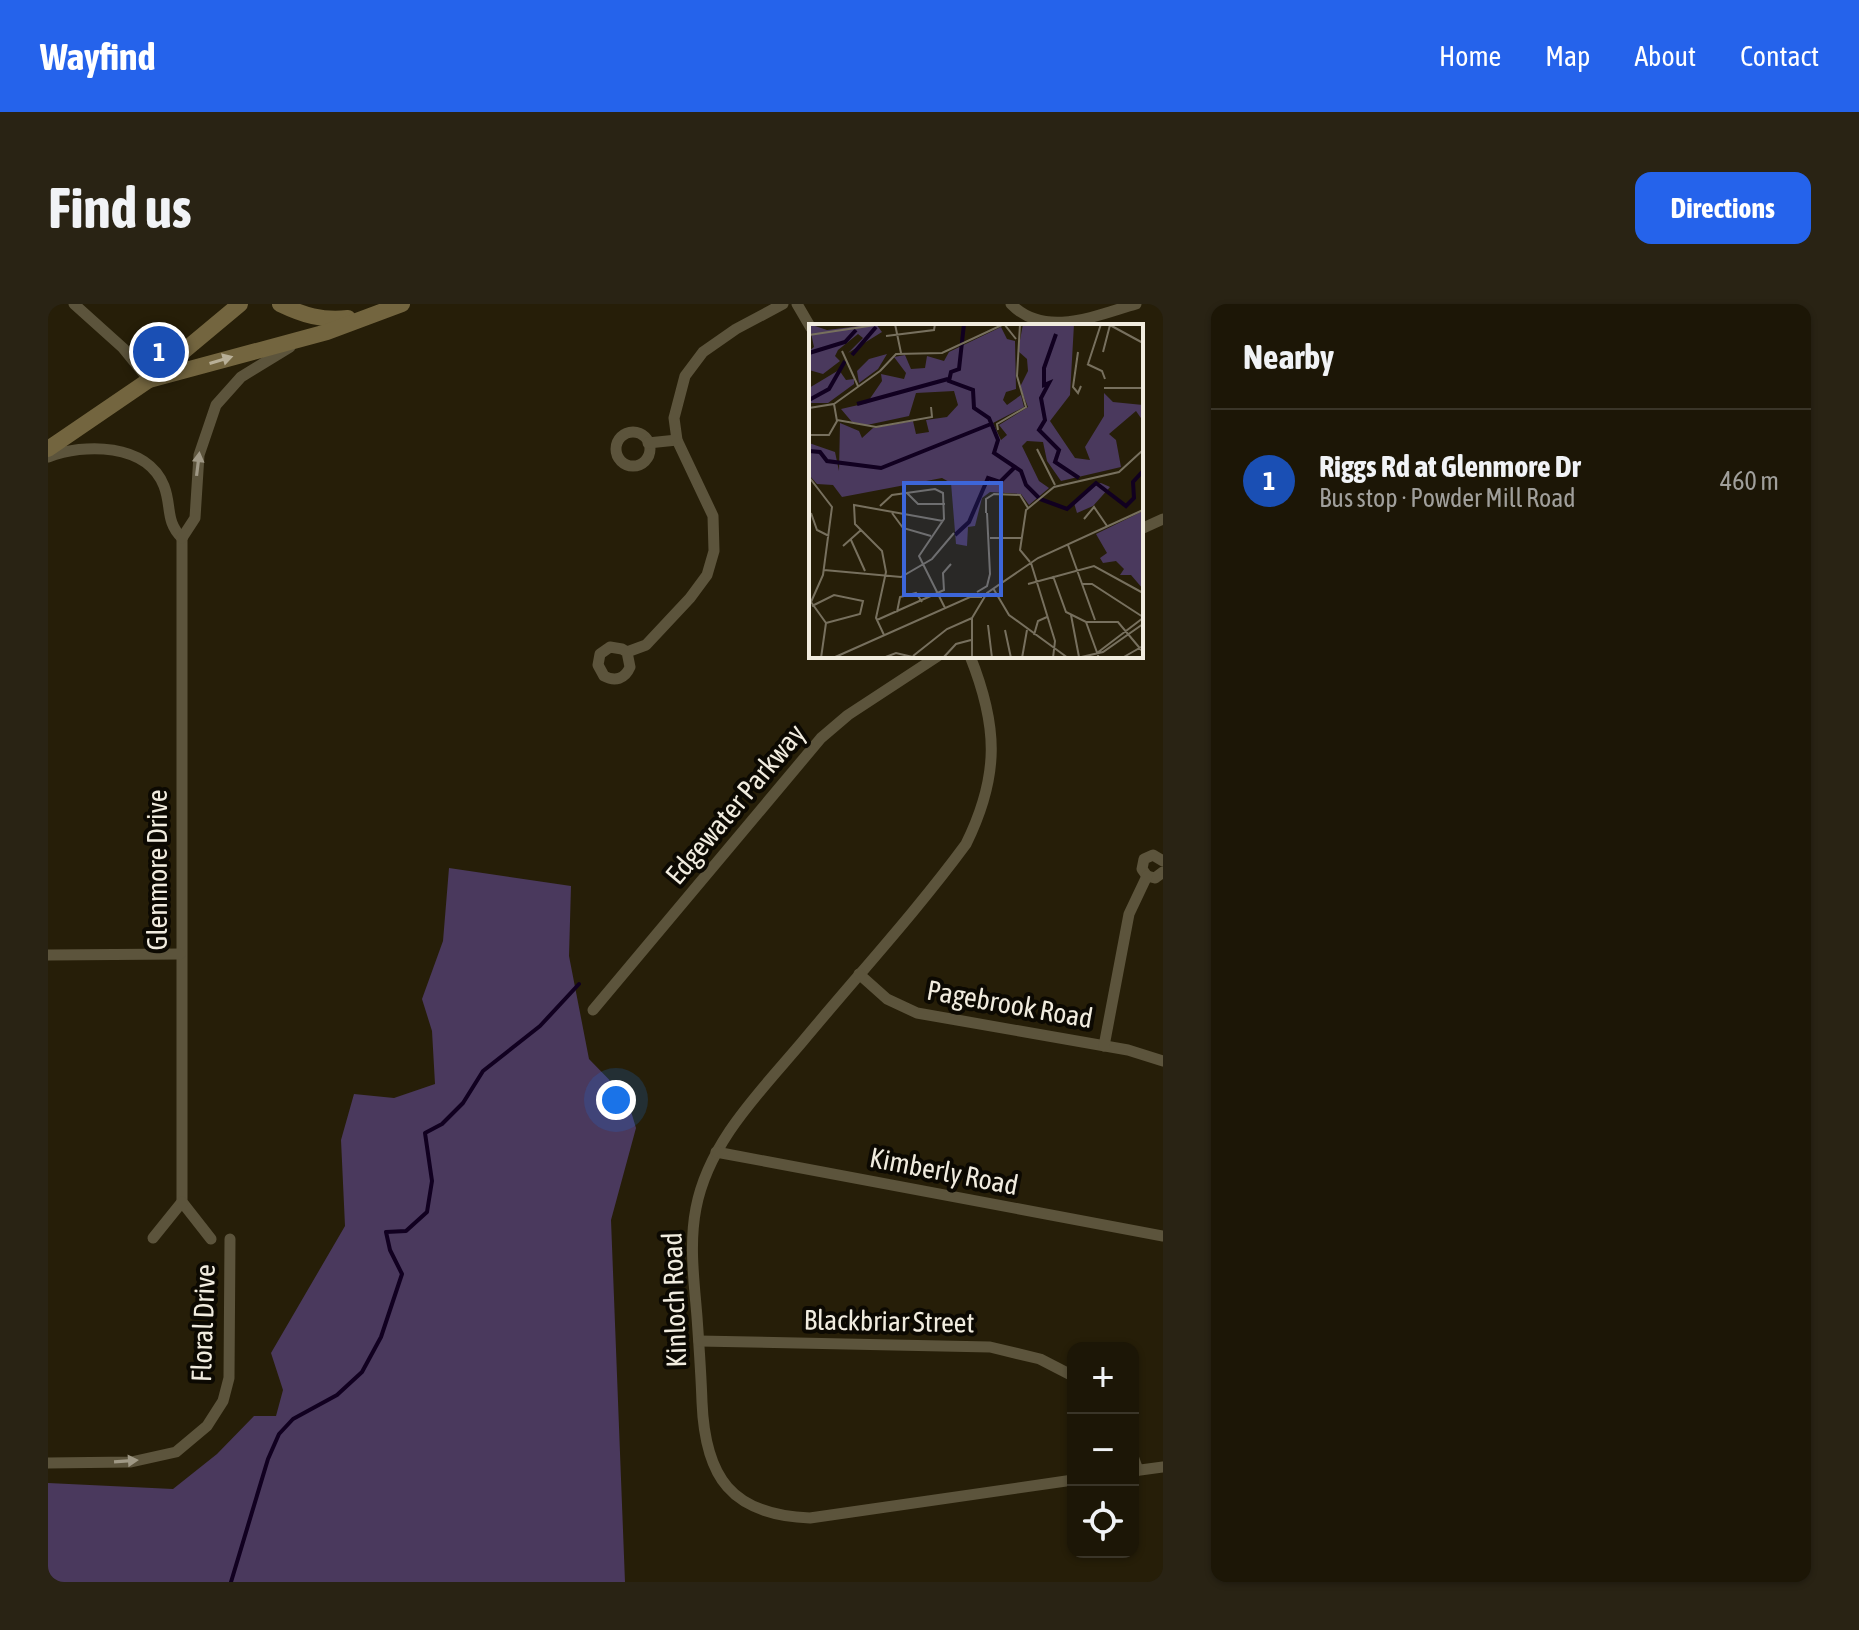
<!DOCTYPE html>
<html lang="en">
<head>
<meta charset="utf-8">
<style>
	:root { --surface:#1c1606; --page:#292314; --text:#f1f3f6; --muted:#a09f9b; --line:#3a3528; --accent:#2563eb }
	body { margin:0; font-family:"Asap Condensed",sans-serif; background:var(--page); color:var(--text) }
	.controls { position:absolute; right:24px; bottom:24px; display:grid; overflow:hidden; border-radius:16px; box-shadow:0 2px 6px #0004 }
	.controls button { width:72px; height:72px; display:grid; place-items:center; padding:0; border:0; border-bottom:2px solid var(--line); background:var(--surface); color:var(--text); font:40px sans-serif }
	.you { position:absolute; left:568px; top:796px; width:28px; height:28px; margin:-20px; border:6px solid #fff; border-radius:50%; background:#1a73e8; box-shadow:0 0 0 12px #1a73e833 }
	.badge { display:grid; place-items:center; width:52px; height:52px; border-radius:50%; background:var(--accent); color:#fff; font-size:26px; font-weight:700 }
	.pin { position:absolute; translate:-50% -50%; border:4px solid #fff; box-shadow:0 2px 8px #0006 }
	.list { margin:0; padding:0; list-style:none }
	h2 { display:flex; justify-content:space-between; align-items:center; height:104px; margin:0; padding:0 32px; font-size:34px }
	h2 small { font-size:26px; font-weight:400; color:var(--muted) }
	.list li { display:grid; grid-template-columns:52px 1fr auto; gap:24px; align-items:center; box-sizing:border-box; height:144px; padding:0 32px; border-top:2px solid var(--line) }
	.list b { display:block; font-size:30px; white-space:nowrap }
	.list p { margin:0; font-size:26px; white-space:nowrap; color:var(--muted) }
	.list em { font-size:26px; font-style:normal; color:var(--muted) }
	.icon { flex:none; width:44px; height:44px; fill:none; stroke:currentColor; stroke-width:2; stroke-linecap:round; stroke-linejoin:round }
	.map { position:relative; flex:none; width:1115px; height:1278px; overflow:hidden; border-radius:16px }
	header { display:flex; align-items:center; gap:48px; box-sizing:border-box; height:112px; padding:0 40px; background:var(--accent); color:#fff }
	header strong { font-size:38px }
	nav { display:flex; gap:44px; margin-inline-start:auto; font-size:28px }
	.intro { display:flex; align-items:center; justify-content:space-between; box-sizing:border-box; height:192px; padding:0 48px }
	h1 { margin:0; font-size:56px }
	.button { padding:20px 36px; border-radius:16px; background:var(--accent); color:#fff; font-size:28px; font-weight:700 }
	main { display:flex; gap:48px; padding:0 48px }
	aside { flex:1; background:var(--surface); border-radius:16px; box-shadow:0 2px 6px #0004 }
	.map>svg:first-child { display:block }
	.green { fill:#4a395d }
	.lines { fill:none; stroke-linecap:round; stroke-linejoin:round }
	.stream { stroke:#110020; stroke-width:4 }
	.minor { stroke:#5c543c; stroke-width:11 }
	.secondary { stroke:#73653f; stroke-width:16 }
	.oneway { fill:#b8af97 }
	.oneway2 { fill:#9f9885 }
	.labels { text-anchor:middle; stroke-width:8; stroke-linejoin:round; paint-order:stroke }
	.street-label { font-size:28px; fill:#f1ecdf; stroke:#0c0902 }
	.inset-river { fill:none; stroke:#110020; stroke-width:4 }
	.inset-road { fill:none; stroke:#77705e; stroke-width:2 }
	.view { fill:#3d66d9; fill-opacity:0.15; stroke:#3d66d9; stroke-width:4 }
	.inset-edge { fill:none; stroke:#f1ecdf; stroke-width:4 }
</style>
</head>
<body>
<header>
<strong>Wayfind</strong>
<nav><a>Home</a><a>Map</a><a>About</a><a>Contact</a></nav>
</header>
<div class="intro"><h1>Find us</h1><a class="button">Directions</a></div>
<main>
<div class="map">
<svg width="1115" height="1278" viewBox="0 0 1115 1278">
	<rect width="100%" height="100%" fill="#261e08"/>
	<!-- green -->
	<path class="green" d="M 401,564 L 523,582 L 521,652 L 541,755 L 579,794 L 588,824 L 563,916 L 577,1278 L 0,1278 L 0,1179 L 125,1185 L 169,1150 L 206,1112 L 228,1112 L 235,1086 L 223,1049 L 297,922 L 293,836 L 306,790 L 346,794 L 387,780 L 384,727 L 374,695 L 395,637 Z"/>
	<g class="lines">
		<!-- stream -->
		<path class="stream" d="M 183,1278 L 220,1155 L 231,1130 L 245,1115 L 289,1091 L 314,1068 L 333,1033 L 354,970 L 342,946 L 338,928 L 358,927 L 379,908 L 384,877 L 377,829 L 394,820 L 415,799 L 435,767 L 492,722 L 531,680"/>
		<!-- minor -->
		<g class="minor">
			<path d="M 26,0 L 75,44 L 101,76"/>
			<path d="M 749,0 L 763,24"/>
			<path d="M 963,0 C 997,35 1049,11 1088,0"/>
			<circle cx="585" cy="145" r="17"/>
			<path d="M 600,139 L 629,136"/>
			<path d="M 0,153 C 36,139 99,139 116,182 C 124,203 117,217 134,234"/>
			<path d="M 1093,225 L 1115,215"/>
			<path d="M 134,234 L 134,898 L 163,935"/>
			<path d="M 134,234 L 147,214 L 151,151 L 168,101 L 193,73 L 242,43"/>
			<path d="M 579,348 L 582,363 C 577,375 567,378 556,372 L 550,361 L 552,350 L 562,343 L 574,345 L 579,348 L 598,341 L 642,294 L 659,271 L 666,247 L 665,212 L 629,136 L 626,114 L 637,72 L 655,48 L 688,25 L 735,0"/>
			<path d="M 922,352 C 950,422 952,471 918,540 C 868,608 809,672 755,737 C 713,787 661,837 648,904 C 641,940 646,976 649,1013 C 651,1041 653,1069 654,1098 C 657,1173 683,1211 762,1214 L 1025,1176"/>
			<path d="M 1099,572 L 1094,565 L 1096,555 L 1105,551 L 1115,557"/>
			<path d="M 1099,572 L 1107,574 L 1115,568"/>
			<path d="M 0,651 L 132,650"/>
			<path d="M 811,670 L 839,695 L 869,709 L 1080,746 L 1115,757"/>
			<path d="M 545,706 L 773,434 L 800,411 L 890,352"/>
			<path d="M 1056,742 L 1081,610 L 1099,572"/>
			<path d="M 668,848 L 1115,932"/>
			<path d="M 105,934 L 134,898"/>
			<path d="M 651,1037 L 942,1043 L 992,1055 L 1025,1072"/>
			<path d="M 1085,1152 L 1090,1166"/>
			<path d="M 0,1159 L 83,1158 L 128,1148 L 159,1122 L 175,1097 L 181,1074 L 182,935"/>
			<path d="M 1085,1167 L 1115,1163"/>
		</g>
		<!-- secondary -->
		<g class="secondary">
			<path d="M 232,0 C 255,11 274,17 300,14"/>
			<path d="M 101,76 L 279,28 L 354,0"/>
			<path d="M 0,145 L 101,76 L 192,0"/>
		</g>
	</g>
	<!-- one-way arrows -->
	<defs><path id="oneway-solid" d="M-6-.8H1V-3.2L6.5 0L1 3.2V.8H-6Z" transform="scale(2)"/></defs>
	<use class="oneway" href="#oneway-solid" transform="translate(173 56) rotate(-17)"/>
	<g class="oneway2">
		<use href="#oneway-solid" transform="translate(150 160) rotate(-83)"/>
		<use href="#oneway-solid" transform="translate(78 1157) rotate(-4)"/>
	</g>
	<g class="labels">
		<!-- street labels -->
		<g class="street-label">
			<text transform="translate(687 500) rotate(-50)" y="10">Edgewater Parkway</text>
			<text transform="translate(109 566) rotate(-90)" y="10">Glenmore Drive</text>
			<text transform="translate(962 700) rotate(10)" y="10">Pagebrook Road</text>
			<text transform="translate(896 867) rotate(11)" y="10">Kimberly Road</text>
			<text transform="translate(626 996) rotate(-92)" y="10">Kinloch Road</text>
			<text transform="translate(841 1017) rotate(1)" y="10">Blackbriar Street</text>
			<text transform="translate(155 1019) rotate(-88)" y="10">Floral Drive</text>
		</g>
	</g>
	<!-- overview -->
	<g transform="translate(761 20)">
		<rect width="334" height="334" fill="#261e08"/>
		<path d="M 0,0 L 18,6 L 67,0 L 73,8 L 39,29 L 54,14 L 49,10 L 29,26 L 26,32 L 31,37 L 14,50 L 0,46 L 0,27 L 5,23 ZM 214,0 L 265,0 L 261,71 L 241,97 L 266,134 L 281,136 L 276,123 L 295,92 L 295,69 L 304,78 L 334,81 L 334,97 L 327,87 L 300,110 L 307,116 L 312,143 L 252,157 L 238,137 L 234,118 L 218,117 L 213,122 L 230,157 L 240,164 L 220,181 L 212,170 L 181,168 L 173,174 L 166,202 L 159,203 L 158,222 L 147,220 L 142,159 L 133,154 L 33,173 L 24,161 L 8,160 L 0,151 L 0,119 L 26,128 L 30,147 L 31,99 L 50,107 L 53,114 L 64,104 L 104,97 L 107,110 L 120,108 L 117,96 L 138,93 L 149,81 L 145,67 L 107,69 L 100,92 L 58,101 L 43,98 L 32,85 L 58,79 L 73,57 L 72,50 L 95,55 L 97,49 L 85,33 L 96,31 L 102,45 L 116,44 L 118,32 L 135,37 L 140,28 L 192,3 L 198,15 L 206,17 L 207,65 L 197,68 L 194,76 L 198,81 L 212,71 L 215,83 L 184,99 L 192,116 L 198,111 L 190,101 L 219,83 L 211,63 L 219,47 L 218,35 L 209,27 ZM 78,30 L 69,45 L 50,59 L 48,47 L 60,35 ZM 30,46 L 37,56 L 45,55 L 45,60 L 19,79 L 0,79 L 0,64 ZM 292,159 L 301,163 L 284,182 L 268,189 L 265,179 L 284,160 ZM 334,187 L 334,265 L 322,251 L 311,251 L 315,245 L 307,237 L 294,239 L 291,234 L 298,229 L 287,210 Z" fill="#4a395d"/>
		<path class="inset-river" d="M 155,0 L 150,45 L 142,48 L 140,57 L 164,66 L 165,84 L 180,94 L 189,116 L 185,129 L 212,147 L 217,161 L 231,175 L 258,185 L 287,159 L 317,182 L 325,174 L 324,158 L 334,147M 247,10 L 235,44 L 235,61 L 240,59 L 232,74 L 236,96 L 230,106 L 250,126 L 246,138 L 270,154M 0,29 L 36,18 L 47,6M 43,31 L 67,3M 0,76 L 20,65 L 36,37M 48,80 L 139,55M 0,127 L 11,128 L 18,137 L 72,144 L 182,100M 146,211 L 160,198 L 179,154 L 191,158 L 207,142"/>
		<path class="inset-road" d="M 86,0 L 92,29M 299,0 L 334,19M 0,11 L 73,0M 77,12 L 125,6 L 126,0M 33,27 L 49,62M 269,28 L 264,63 L 269,69 L 272,62M 294,28 L 301,1M 278,40 L 293,47 L 296,55M 279,40 L 292,0M 71,47 L 87,30 L 133,29 L 195,0 L 207,15M 295,64 L 334,64M 25,80 L 71,47M 0,84 L 25,80 L 28,97 L 20,111 L 0,111M 28,96 L 67,103 L 123,93 L 122,83M 189,106 L 188,100 L 217,83 L 208,52 L 211,0M 228,125 L 246,161M 0,153 L 23,183 L 14,251 L 2,278 L 17,299M 98,169 L 109,180 L 136,180M 71,182 L 83,171 L 126,165 L 134,169 L 135,195 L 110,232 L 136,284M 2,189 L 8,206 L 20,212M 83,189 L 94,204 L 122,212M 177,189 L 177,175 L 185,170 L 211,171 L 219,184M 275,195 L 285,183 L 298,202M 181,214 L 212,214M 42,216 L 56,247M 259,221 L 286,296M 34,222 L 52,206M 221,238 L 211,226 L 217,186 L 245,163 L 310,148 L 334,126M 222,239 L 246,317 L 244,334M 15,246 L 92,253 L 123,235 L 145,209M 244,252 L 257,288 L 277,298 L 309,298 L 334,328M 219,260 L 285,242 L 334,269M 273,260 L 283,260 L 334,293M 184,264 L 200,291 L 259,334M 168,268 L 178,262 L 181,250 L 178,189M 3,282 L 25,271 L 54,277 L 51,290 L 17,299M 88,288 L 91,273 L 107,269 L 113,278M 262,291 L 270,333M 68,296 L 135,266 L 134,249 L 142,240M 277,298 L 290,334M 179,301 L 183,334M 196,306 L 202,334M 75,311 L 67,294 L 77,248 L 73,227 L 46,200 L 45,181 L 134,197M 225,311 L 229,297 L 238,293M 288,329 L 334,294M 104,332 L 138,305 L 163,294M 12,334 L 17,299M 24,334 L 161,273 L 173,273M 74,334 L 87,329 L 108,334M 134,334 L 147,320 L 162,316M 163,334 L 163,294 L 178,269 L 229,234 L 334,186M 213,334 L 218,306M 268,334 L 294,328 L 334,300M 313,334 L 334,322"/>
		<path class="view" d="M 95,159 L 192,159 L 192,271 L 95,271 Z"/>
		<rect width="334" height="334" class="inset-edge"/>
	</g>
</svg>
<div class="controls">
<button>+</button>
<button>−</button>
<button><svg class="icon" aria-label="locate" viewBox="0 0 24 24"><circle cx="12" cy="12" r="6"/><path d="M12 2v4M12 18v4M2 12h4M18 12h4"/></svg></button>
</div>
<div class="you"></div>
<div class="pin badge" style="left:111px;top:48px;background:#1a4fb4">1</div>
</div>
<aside>
<h2>Nearby<small></small></h2>
<ul class="list">
<li><span class="badge" style="background:#1a4fb4">1</span><div><b>Riggs Rd at Glenmore Dr</b><p>Bus stop · Powder Mill Road</p></div><em>460 m</em></li>
</ul>
</aside>
</main>
</body>
</html>
